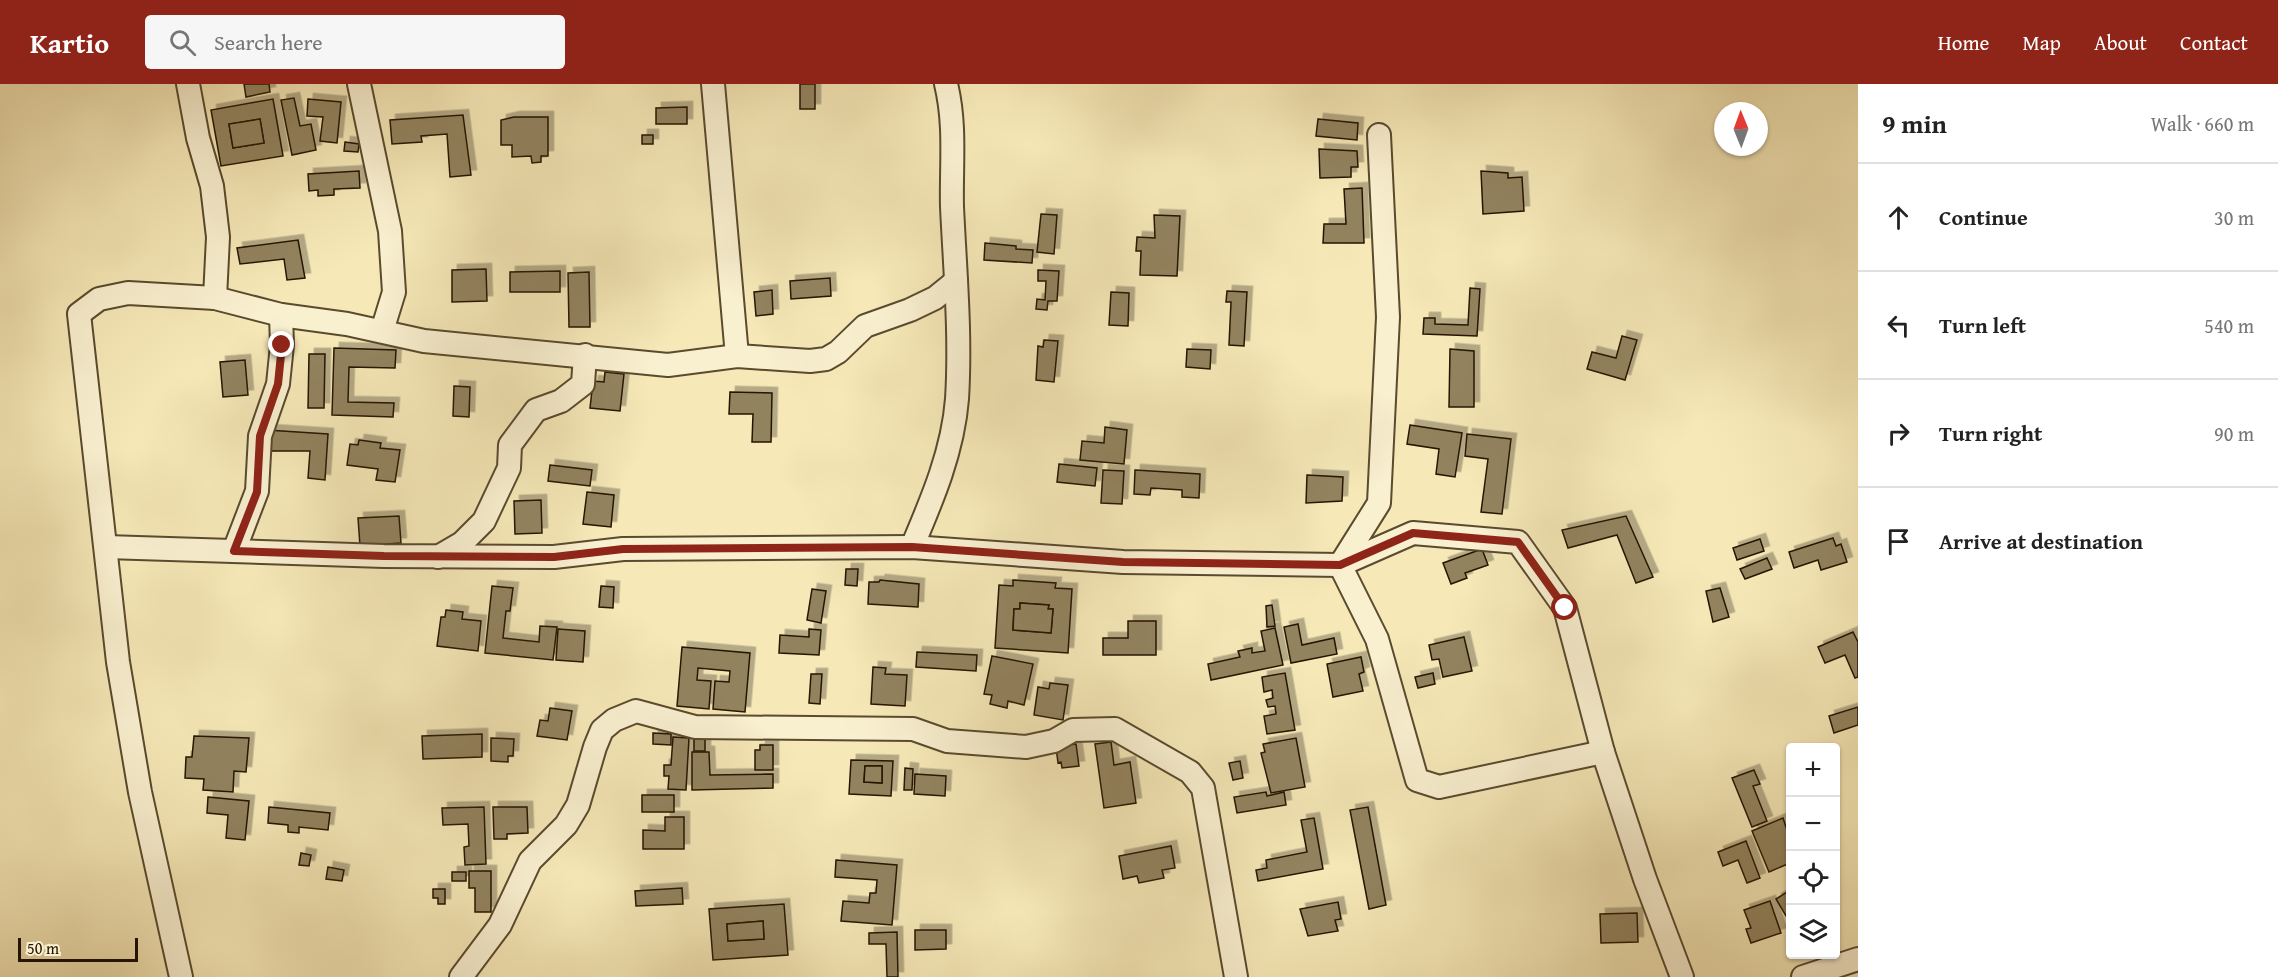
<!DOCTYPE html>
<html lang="en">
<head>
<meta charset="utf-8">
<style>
	:root { --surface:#fff; --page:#f6f6f6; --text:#222; --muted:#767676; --line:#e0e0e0; --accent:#8f2418 }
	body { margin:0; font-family:"Gentium Book Plus",serif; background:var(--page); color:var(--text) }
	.controls { position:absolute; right:18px; bottom:18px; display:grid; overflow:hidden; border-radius:6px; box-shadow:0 2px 4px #0004 }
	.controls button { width:54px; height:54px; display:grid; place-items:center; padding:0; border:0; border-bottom:2px solid var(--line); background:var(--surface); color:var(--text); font:30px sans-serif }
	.compass { position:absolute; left:1714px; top:18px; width:54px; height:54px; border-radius:50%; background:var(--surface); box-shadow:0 2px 4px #0004; rotate:359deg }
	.scale { position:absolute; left:18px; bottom:15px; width:120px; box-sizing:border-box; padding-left:6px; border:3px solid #261500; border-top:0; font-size:16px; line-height:21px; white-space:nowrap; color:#261500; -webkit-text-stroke:4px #f9f0d0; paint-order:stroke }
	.stop { position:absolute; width:18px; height:18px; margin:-14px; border:4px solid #8f2418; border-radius:50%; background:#fff }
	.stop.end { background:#8f2418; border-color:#fff; box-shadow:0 2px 6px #0008 }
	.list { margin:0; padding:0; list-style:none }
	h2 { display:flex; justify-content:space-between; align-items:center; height:78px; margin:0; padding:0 24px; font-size:26px }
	h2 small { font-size:20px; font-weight:400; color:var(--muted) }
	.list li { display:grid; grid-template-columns:39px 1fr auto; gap:18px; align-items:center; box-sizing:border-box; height:108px; padding:0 24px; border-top:2px solid var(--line) }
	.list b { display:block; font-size:22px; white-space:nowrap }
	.list em { font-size:20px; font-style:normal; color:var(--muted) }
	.icon { flex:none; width:33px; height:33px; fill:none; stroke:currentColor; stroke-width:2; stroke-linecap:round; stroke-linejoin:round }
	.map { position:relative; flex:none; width:1858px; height:893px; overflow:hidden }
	header { display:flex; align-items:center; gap:36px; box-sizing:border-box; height:84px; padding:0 30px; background:var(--accent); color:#fff }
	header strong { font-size:28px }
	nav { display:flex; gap:33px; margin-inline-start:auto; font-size:21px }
	.search { width:420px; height:54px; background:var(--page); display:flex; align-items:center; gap:15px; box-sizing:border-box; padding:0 21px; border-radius:6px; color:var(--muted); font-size:22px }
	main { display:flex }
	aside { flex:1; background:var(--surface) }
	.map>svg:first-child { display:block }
	.building { fill:#92835f; stroke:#261500; stroke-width:1.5; fill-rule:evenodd; filter:url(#shadow) }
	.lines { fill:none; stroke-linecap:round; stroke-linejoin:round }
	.minor-casing { stroke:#5a4a2e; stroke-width:26 }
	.minor { stroke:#f9f0d0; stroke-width:22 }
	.route { stroke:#8f2418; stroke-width:8 }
</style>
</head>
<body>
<header>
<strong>Kartio</strong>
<div class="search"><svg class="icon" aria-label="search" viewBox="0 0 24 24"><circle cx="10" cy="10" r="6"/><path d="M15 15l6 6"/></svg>Search here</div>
<nav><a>Home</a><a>Map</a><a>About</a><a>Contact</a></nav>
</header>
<main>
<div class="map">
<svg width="1858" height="893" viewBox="0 0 1858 893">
	<defs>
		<filter id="shadow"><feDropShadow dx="5.5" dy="-5.5" stdDeviation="0" flood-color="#0004"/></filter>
	</defs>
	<rect width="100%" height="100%" fill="#f6e8b7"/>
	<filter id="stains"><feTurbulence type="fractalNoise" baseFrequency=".00333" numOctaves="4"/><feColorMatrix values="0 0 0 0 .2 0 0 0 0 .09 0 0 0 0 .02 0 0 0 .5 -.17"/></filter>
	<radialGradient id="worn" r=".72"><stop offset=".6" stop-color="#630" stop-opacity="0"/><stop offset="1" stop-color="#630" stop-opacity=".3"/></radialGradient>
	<!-- building -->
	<g class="building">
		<path d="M 244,0 L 269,0 L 270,8 L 246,13 Z"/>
		<rect x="800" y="0" width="15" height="25"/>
		<path d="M 294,14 L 300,42 L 311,40 L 316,66 L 292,71 L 281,16 Z"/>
		<path d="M 273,15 L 283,72 L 221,82 L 211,26 ZM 260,35 L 264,59 L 233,64 L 229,40 Z"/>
		<path d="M 308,15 L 341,18 L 337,59 L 320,57 L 323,33 L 307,32 Z"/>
		<path d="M 687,23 L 687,40 L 656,40 L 656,24 Z"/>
		<path d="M 463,31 L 471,91 L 450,93 L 447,50 L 421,52 L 422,58 L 392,60 L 390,36 Z"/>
		<path d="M 514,33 L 548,33 L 548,72 L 541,72 L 541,78 L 532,79 L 531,72 L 512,73 L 512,61 L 501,61 L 501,36 Z"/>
		<path d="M 260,35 L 264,59 L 233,64 L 229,40 Z"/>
		<path d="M 1318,35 L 1358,39 L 1357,56 L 1316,52 Z"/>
		<rect x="642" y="51" width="11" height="9"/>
		<path d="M 345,58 L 359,60 L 358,68 L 344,67 Z"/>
		<path d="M 1319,65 L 1357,67 L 1358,83 L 1351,83 L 1351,93 L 1320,94 Z"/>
		<path d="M 359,87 L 360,104 L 334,105 L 334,111 L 318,112 L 318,106 L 309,107 L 308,90 Z"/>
		<path d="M 1481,87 L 1508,89 L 1508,94 L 1522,93 L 1524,127 L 1483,130 Z"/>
		<path d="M 1362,104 L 1364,159 L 1323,159 L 1324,140 L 1346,140 L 1344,105 Z"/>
		<path d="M 1041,130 L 1057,131 L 1054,170 L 1037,168 Z"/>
		<path d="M 1154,131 L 1180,132 L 1177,192 L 1140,191 L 1141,167 L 1136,167 L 1137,153 L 1155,154 Z"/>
		<path d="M 298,156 L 305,194 L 287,196 L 284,175 L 240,180 L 237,164 Z"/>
		<path d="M 985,159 L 1016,162 L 1016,165 L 1033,166 L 1032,179 L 984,176 Z"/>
		<path d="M 486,185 L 487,217 L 452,218 L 452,186 Z"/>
		<path d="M 1038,186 L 1059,187 L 1057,217 L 1048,217 L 1047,226 L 1036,225 L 1037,215 L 1045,216 L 1046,197 L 1038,197 Z"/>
		<path d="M 560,187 L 560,208 L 510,208 L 510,188 Z"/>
		<path d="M 589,188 L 590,243 L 569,243 L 568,189 Z"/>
		<path d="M 830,194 L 831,212 L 791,215 L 790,197 Z"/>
		<path d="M 1470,204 L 1480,205 L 1477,252 L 1423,250 L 1424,234 L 1435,234 L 1435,240 L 1468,241 Z"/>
		<path d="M 772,206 L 773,230 L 756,232 L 754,208 Z"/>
		<path d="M 1227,207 L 1247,208 L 1244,262 L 1229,261 L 1231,218 L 1226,218 Z"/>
		<path d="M 1111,208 L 1129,209 L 1128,242 L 1109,241 Z"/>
		<path d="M 1622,252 L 1637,256 L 1625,296 L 1587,285 L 1592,268 L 1616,274 Z"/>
		<path d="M 1044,256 L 1058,257 L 1054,298 L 1036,296 L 1038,262 L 1043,263 Z"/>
		<path d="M 334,264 L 396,266 L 395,284 L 349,283 L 348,318 L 394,319 L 393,333 L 332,331 Z"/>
		<path d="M 1187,265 L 1211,266 L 1210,285 L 1186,283 Z"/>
		<path d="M 1450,265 L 1474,267 L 1474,323 L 1449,323 Z"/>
		<path d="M 309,270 L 325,270 L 324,324 L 308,324 Z"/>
		<path d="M 245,276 L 248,311 L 223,313 L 220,278 Z"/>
		<path d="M 605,288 L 624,290 L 620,327 L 590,324 L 593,297 L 604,298 Z"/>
		<path d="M 454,302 L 470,303 L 469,333 L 453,332 Z"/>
		<path d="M 730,308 L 772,309 L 771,358 L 752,358 L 753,330 L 729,330 Z"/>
		<path d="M 1410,341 L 1462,349 L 1455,393 L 1436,390 L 1439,365 L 1407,360 Z"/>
		<path d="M 1105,343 L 1127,346 L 1124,380 L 1080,376 L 1082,357 L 1104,359 Z"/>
		<path d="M 267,346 L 328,350 L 325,396 L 308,394 L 310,367 L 265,367 Z"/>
		<path d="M 1467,350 L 1511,355 L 1502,430 L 1481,428 L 1488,375 L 1465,372 Z"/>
		<path d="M 359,356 L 381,359 L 380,364 L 400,366 L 395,398 L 376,396 L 378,385 L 347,381 L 350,360 L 358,361 Z"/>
		<path d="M 1059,380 L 1097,384 L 1095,402 L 1057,398 Z"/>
		<path d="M 550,381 L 592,386 L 590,402 L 548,397 Z"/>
		<path d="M 1103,386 L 1124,387 L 1122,420 L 1101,419 Z"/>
		<path d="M 1135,386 L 1200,390 L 1199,414 L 1182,413 L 1182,406 L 1151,404 L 1150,411 L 1134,410 Z"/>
		<path d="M 1307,391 L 1343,393 L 1342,417 L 1306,419 Z"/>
		<path d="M 587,408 L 614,411 L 611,443 L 583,440 Z"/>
		<path d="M 541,416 L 542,449 L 515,450 L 514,417 Z"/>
		<path d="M 399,432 L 401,459 L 360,462 L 358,434 Z"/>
		<path d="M 1626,432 L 1653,493 L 1636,499 L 1617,451 L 1568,464 L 1562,446 Z"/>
		<path d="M 1833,454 L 1836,462 L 1841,460 L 1847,478 L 1821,486 L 1818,476 L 1794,484 L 1789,468 Z"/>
		<path d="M 1760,455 L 1764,467 L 1737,476 L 1733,464 Z"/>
		<path d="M 1482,465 L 1488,481 L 1465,489 L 1467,494 L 1451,500 L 1443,479 Z"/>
		<path d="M 1767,474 L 1772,485 L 1745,495 L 1740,485 Z"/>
		<path d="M 846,485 L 858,485 L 857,502 L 845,501 Z"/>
		<path d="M 880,496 L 919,500 L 918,523 L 868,520 L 869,498 L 879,498 Z"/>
		<path d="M 1013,496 L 1056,499 L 1055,504 L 1072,505 L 1068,569 L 995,564 L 999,501 L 1013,502 ZM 1020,519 L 1049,521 L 1048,525 L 1053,525 L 1051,549 L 1013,546 L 1014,525 L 1020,525 Z"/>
		<path d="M 492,502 L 513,504 L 510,527 L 506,527 L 503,554 L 539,558 L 540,542 L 557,543 L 553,576 L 485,569 Z"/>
		<path d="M 601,502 L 614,503 L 613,524 L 599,523 Z"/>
		<path d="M 1720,504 L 1729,533 L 1713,538 L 1706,507 Z"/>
		<path d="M 812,505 L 826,507 L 821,539 L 807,536 Z"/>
		<path d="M 1020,519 L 1049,521 L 1048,525 L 1053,525 L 1051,549 L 1013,546 L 1014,525 L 1020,525 Z"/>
		<path d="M 1272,521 L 1275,542 L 1267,543 L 1266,522 Z"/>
		<path d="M 446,526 L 463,528 L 462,535 L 481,537 L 478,567 L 437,562 L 441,533 L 445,533 Z"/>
		<path d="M 1128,537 L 1156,537 L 1156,571 L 1103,571 L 1103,554 L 1128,554 Z"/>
		<path d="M 1298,540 L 1302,561 L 1334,554 L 1337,570 L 1291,579 L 1284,543 Z"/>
		<path d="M 1275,544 L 1283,581 L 1211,596 L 1208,580 L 1240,573 L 1238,567 L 1252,564 L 1252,569 L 1265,567 L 1261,547 Z"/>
		<path d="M 558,545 L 585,547 L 583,578 L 556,576 Z"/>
		<path d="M 809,545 L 821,546 L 819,571 L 779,569 L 780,551 L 809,553 Z"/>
		<path d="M 1853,548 L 1858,558 L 1858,593 L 1855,594 L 1845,571 L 1825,579 L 1818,563 Z"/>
		<path d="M 1464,553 L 1472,587 L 1443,593 L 1439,575 L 1432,576 L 1429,561 Z"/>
		<path d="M 682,563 L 750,569 L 745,628 L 713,625 L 715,597 L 729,598 L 730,587 L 698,584 L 697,596 L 711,597 L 709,625 L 677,622 Z"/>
		<path d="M 917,568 L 977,571 L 976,587 L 916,583 Z"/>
		<path d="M 992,572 L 1033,580 L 1024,621 L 1008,617 L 1007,624 L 990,620 L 992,611 L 984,610 Z"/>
		<path d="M 1361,573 L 1364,588 L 1359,590 L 1363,607 L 1333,613 L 1327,580 Z"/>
		<path d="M 873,583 L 886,584 L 885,590 L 907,591 L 905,622 L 871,620 Z"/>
		<path d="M 1285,589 L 1295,646 L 1267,650 L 1264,632 L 1276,630 L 1275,622 L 1268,623 L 1266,616 L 1273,614 L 1272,606 L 1264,608 L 1262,593 Z"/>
		<path d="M 1433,589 L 1435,600 L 1418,604 L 1415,593 Z"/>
		<path d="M 811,590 L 822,590 L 820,620 L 809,619 Z"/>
		<path d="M 1050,599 L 1068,601 L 1063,636 L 1034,631 L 1038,603 L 1049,605 Z"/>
		<path d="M 1858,623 L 1858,641 L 1834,649 L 1829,632 Z"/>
		<path d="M 550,624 L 572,627 L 567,656 L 537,652 L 540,636 L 548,637 Z"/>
		<path d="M 653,649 L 671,650 L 671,661 L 653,660 Z"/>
		<path d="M 482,650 L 482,673 L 423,675 L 422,652 Z"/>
		<path d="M 194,652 L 249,654 L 246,688 L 234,687 L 233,708 L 203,706 L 204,695 L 185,694 L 186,673 L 192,673 Z"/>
		<rect x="694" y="652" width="11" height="15"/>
		<path d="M 673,653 L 689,654 L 686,706 L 668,705 L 669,692 L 664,692 L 664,681 L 671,681 Z"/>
		<path d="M 491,654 L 514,655 L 513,672 L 508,672 L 508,678 L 491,677 Z"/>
		<path d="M 1296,654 L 1305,703 L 1271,709 L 1261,669 L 1265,668 L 1263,660 Z"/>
		<path d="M 1111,658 L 1114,681 L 1130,678 L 1136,719 L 1104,724 L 1095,660 Z"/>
		<path d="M 1076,660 L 1079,682 L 1062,684 L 1061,678 L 1058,679 L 1056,663 Z"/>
		<path d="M 760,661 L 773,661 L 773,686 L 755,686 L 755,666 L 760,666 Z"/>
		<path d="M 692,668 L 709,668 L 710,691 L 773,690 L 773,704 L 692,706 Z"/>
		<path d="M 851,676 L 893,677 L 891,712 L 849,710 ZM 865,682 L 882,682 L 882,699 L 864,698 Z"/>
		<path d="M 1240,677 L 1243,694 L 1233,696 L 1229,679 Z"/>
		<path d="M 865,682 L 882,682 L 882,699 L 864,698 Z"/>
		<path d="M 905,684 L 913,685 L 912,706 L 904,706 Z"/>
		<path d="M 1754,686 L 1760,700 L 1753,702 L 1767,737 L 1752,743 L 1732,694 Z"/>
		<path d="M 915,690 L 946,692 L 945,712 L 914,710 Z"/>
		<path d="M 1266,708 L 1267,712 L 1284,708 L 1286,721 L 1237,729 L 1234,713 Z"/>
		<rect x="642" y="711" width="32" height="17"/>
		<path d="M 208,713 L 249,717 L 245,756 L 226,754 L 228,731 L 207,729 Z"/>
		<path d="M 269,723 L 330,729 L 328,746 L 299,743 L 299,749 L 288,748 L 288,741 L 268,739 Z"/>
		<path d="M 484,723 L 486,780 L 465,781 L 464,763 L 469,762 L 468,740 L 443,741 L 442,724 Z"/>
		<path d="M 493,723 L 527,723 L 528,749 L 507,750 L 507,755 L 494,755 Z"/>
		<path d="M 1368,723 L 1386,821 L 1369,825 L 1350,726 Z"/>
		<path d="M 665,733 L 684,733 L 684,765 L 643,765 L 643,746 L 665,747 Z"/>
		<path d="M 1314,734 L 1323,785 L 1258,797 L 1256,786 L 1267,784 L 1266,776 L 1307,768 L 1301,736 Z"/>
		<path d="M 1783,734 L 1787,746 L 1790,744 L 1790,779 L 1769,788 L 1752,747 Z"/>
		<path d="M 1746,757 L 1760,794 L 1747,799 L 1738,776 L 1723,782 L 1718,768 Z"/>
		<path d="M 1171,762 L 1175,784 L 1162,786 L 1164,794 L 1139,799 L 1137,792 L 1123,795 L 1119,772 Z"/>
		<path d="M 301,769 L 311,771 L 309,782 L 299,781 Z"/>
		<path d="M 836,776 L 897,781 L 892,841 L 841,837 L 843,817 L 869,819 L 870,809 L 876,809 L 877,796 L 835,793 Z"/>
		<path d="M 328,783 L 344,786 L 342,797 L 326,795 Z"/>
		<path d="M 469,787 L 491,787 L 491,828 L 475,828 L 475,804 L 469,804 Z"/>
		<rect x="452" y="788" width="14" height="9"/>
		<path d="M 682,804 L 683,820 L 636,822 L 635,807 Z"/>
		<path d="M 433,805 L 445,805 L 445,820 L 438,820 L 438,814 L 433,814 Z"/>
		<path d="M 1790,806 L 1790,829 L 1786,832 L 1776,815 Z"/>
		<path d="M 1770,817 L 1781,849 L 1751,859 L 1746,845 L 1751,844 L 1744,826 Z"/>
		<path d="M 1338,818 L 1341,835 L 1335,836 L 1338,847 L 1308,852 L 1300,825 Z"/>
		<path d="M 784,820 L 788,871 L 713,876 L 709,825 ZM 763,837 L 764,855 L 728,857 L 727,840 Z"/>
		<path d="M 1637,829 L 1638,858 L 1601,859 L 1600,830 Z"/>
		<path d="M 763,837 L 764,855 L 728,857 L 727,840 Z"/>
		<path d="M 915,846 L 946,846 L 946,865 L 915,866 Z"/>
		<path d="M 897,848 L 898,893 L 887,893 L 886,860 L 869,860 L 869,849 Z"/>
	</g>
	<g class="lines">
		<defs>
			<g id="minor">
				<path d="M 188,0 L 198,54 L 212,102 L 218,153 L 215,214"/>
				<path d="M 359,0 L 390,147 L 394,208 L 382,247"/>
				<path d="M 713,0 L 737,272"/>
				<path d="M 1379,51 L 1388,233 L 1379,419 L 1340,481 L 1377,555 L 1417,696 L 1439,703 L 1603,668"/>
				<path d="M 106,463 L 384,472 L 554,473 L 623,465 L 912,463 L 1123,478 L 1340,481 L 1413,449 L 1518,458 L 1565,524 L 1603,668 L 1645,795 L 1682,893"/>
				<path d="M 912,463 C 932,416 953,367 957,315 C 961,251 955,186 952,123 C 951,81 956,41 946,0"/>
				<path d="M 234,467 L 257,407 L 260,352 L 278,300 L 282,261 L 281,231"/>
				<path d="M 438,473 L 462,459 L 484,437 L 509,384 L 510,361 L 536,326 L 561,317 L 583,300 L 585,271"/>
				<path d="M 181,893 L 140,708 L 118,578 L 79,230 L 99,215 L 128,209 L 215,214 L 281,231 L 347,240 L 424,257 L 668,281 L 737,272 L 810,277 L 826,275 L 838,268 L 865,242 L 910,226 L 935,214 L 956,197"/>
				<path d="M 461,893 L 500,841 L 530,777 L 566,741 L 578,721 L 595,663 L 602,646 L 614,636 L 636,627 L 695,643 L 913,645 L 947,657 L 1026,663 L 1054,657 L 1073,646 L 1115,645 L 1190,688 L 1203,704 L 1236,893"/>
				<path d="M 1803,893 L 1858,875"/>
			</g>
		</defs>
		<!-- minor casing -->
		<use href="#minor" class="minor-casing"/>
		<!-- minor -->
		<use href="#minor" class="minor"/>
	</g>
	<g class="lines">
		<!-- route -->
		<path class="route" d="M 282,261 L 278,300 L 260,352 L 257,408 L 234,467 L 384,472 L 554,473 L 623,465 L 912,463 L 1123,478 L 1340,481 L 1413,449 L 1518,458 L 1565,524"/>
	</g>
	<rect width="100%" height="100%" filter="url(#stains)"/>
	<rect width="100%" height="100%" fill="url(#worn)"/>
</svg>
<div class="controls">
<button>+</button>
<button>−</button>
<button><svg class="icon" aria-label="locate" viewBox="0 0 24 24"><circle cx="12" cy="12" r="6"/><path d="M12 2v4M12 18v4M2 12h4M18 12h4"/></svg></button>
<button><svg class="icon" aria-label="layers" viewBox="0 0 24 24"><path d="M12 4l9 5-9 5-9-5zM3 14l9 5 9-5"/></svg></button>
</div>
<svg class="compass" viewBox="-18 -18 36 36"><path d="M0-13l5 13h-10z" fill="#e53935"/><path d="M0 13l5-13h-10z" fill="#767676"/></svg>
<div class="scale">50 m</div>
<div class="stop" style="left:1565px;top:524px"></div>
<div class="stop end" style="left:282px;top:261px"></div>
</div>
<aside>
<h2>9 min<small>Walk · 660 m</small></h2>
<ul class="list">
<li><svg class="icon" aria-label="ahead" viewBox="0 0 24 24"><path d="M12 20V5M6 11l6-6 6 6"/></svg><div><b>Continue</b></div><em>30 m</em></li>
<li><svg class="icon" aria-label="left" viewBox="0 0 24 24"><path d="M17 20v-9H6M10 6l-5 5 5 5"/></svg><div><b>Turn left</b></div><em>540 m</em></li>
<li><svg class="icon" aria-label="right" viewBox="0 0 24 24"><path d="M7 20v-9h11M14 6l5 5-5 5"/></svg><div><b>Turn right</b></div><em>90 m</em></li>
<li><svg class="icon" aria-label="arrive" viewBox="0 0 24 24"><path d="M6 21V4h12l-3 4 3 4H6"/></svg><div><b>Arrive at destination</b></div></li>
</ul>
</aside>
</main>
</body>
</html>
